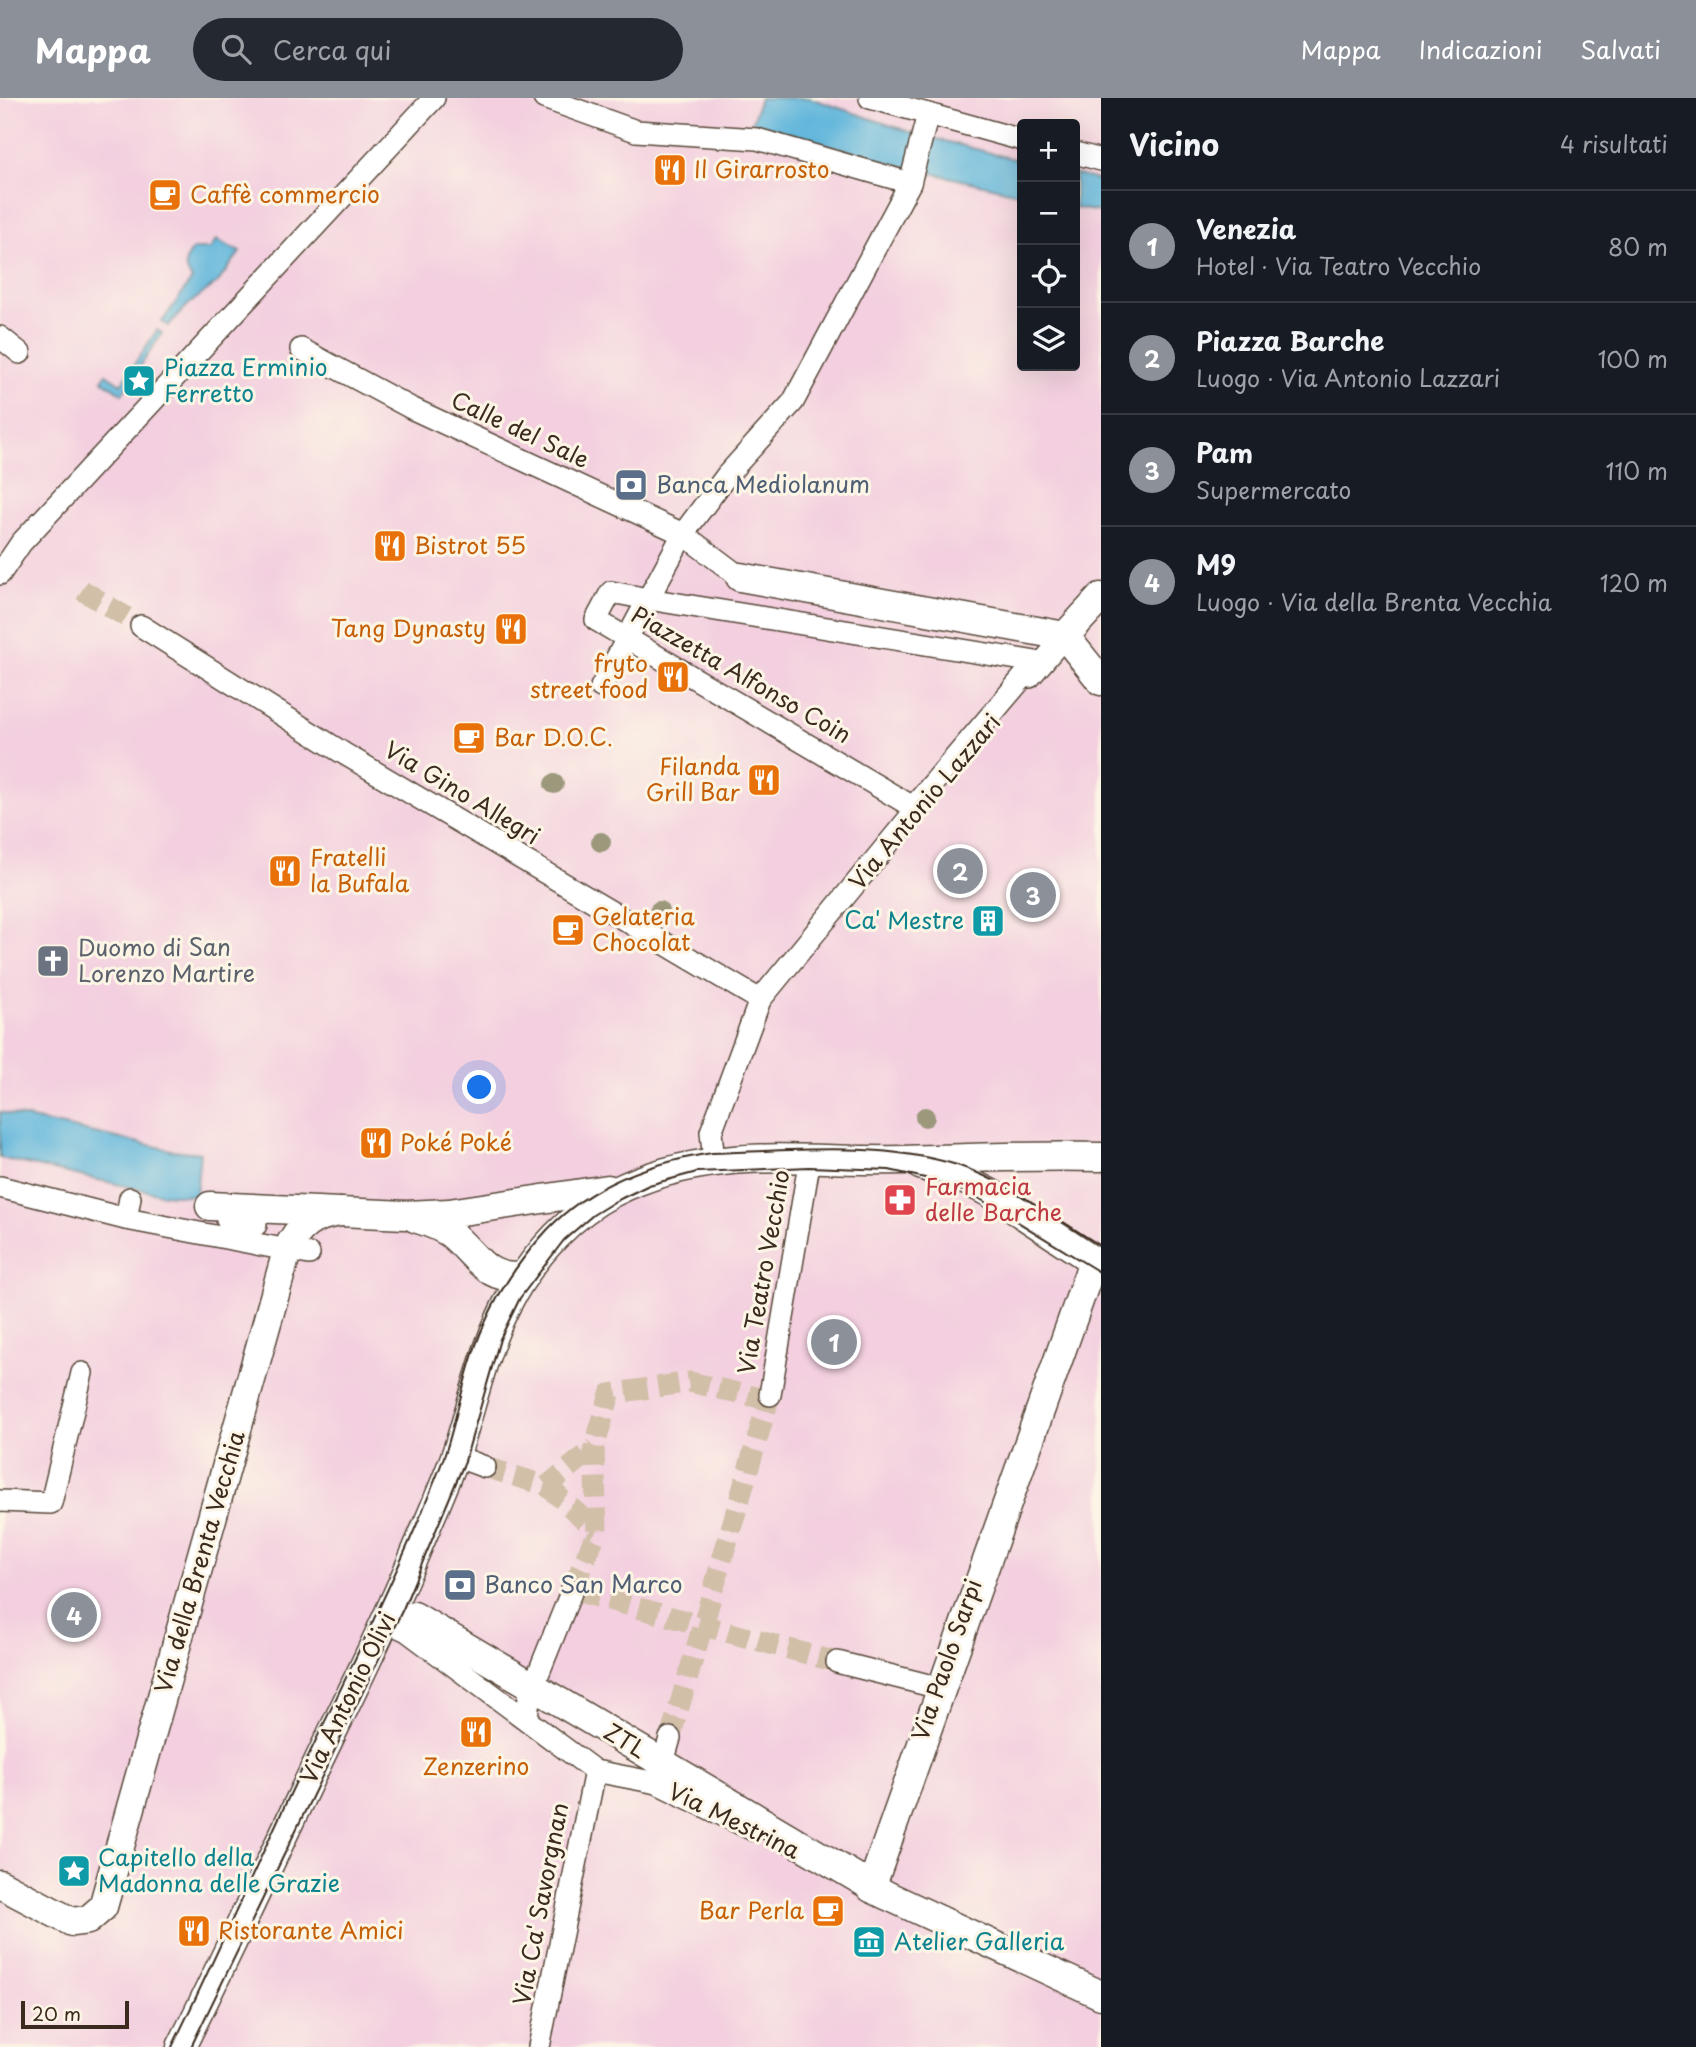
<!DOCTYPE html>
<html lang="it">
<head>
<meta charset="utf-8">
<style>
	:root { --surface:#171b24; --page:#242831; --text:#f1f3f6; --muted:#9ea1a6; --line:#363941; --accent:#8c9099 }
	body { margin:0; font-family:"Playpen Sans",sans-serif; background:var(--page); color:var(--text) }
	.controls { position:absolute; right:21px; top:21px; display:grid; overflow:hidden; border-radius:7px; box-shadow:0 7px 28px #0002 }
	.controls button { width:63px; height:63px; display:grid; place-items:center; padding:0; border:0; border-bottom:2px solid var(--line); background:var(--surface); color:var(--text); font:35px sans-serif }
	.scale { position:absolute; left:21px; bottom:18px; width:108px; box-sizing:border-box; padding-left:7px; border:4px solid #3b2a1e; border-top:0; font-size:19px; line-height:24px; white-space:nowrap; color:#3b2a1e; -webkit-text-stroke:5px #fcf5e5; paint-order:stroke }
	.you { position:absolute; left:480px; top:990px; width:24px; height:24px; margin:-18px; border:5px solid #fff; border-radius:50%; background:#1a73e8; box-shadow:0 0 0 10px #1a73e833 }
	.badge { display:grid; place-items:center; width:46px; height:46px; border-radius:50%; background:var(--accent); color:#fff; font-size:23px; font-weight:700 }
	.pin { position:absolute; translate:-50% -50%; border:4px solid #fff; box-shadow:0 2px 7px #0006 }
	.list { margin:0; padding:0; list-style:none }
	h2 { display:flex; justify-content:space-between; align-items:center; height:91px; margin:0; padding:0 28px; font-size:30px }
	h2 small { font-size:23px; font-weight:400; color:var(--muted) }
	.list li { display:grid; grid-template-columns:46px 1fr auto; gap:21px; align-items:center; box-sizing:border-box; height:112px; padding:0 28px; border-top:2px solid var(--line) }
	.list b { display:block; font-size:26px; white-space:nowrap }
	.list p { margin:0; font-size:23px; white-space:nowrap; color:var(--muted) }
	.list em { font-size:23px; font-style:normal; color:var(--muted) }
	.icon { flex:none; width:38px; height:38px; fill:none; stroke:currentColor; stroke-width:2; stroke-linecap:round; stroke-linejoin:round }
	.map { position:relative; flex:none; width:1101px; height:1949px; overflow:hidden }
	header { display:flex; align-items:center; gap:42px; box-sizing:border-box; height:98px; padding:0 35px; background:var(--accent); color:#fff }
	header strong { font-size:33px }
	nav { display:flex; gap:38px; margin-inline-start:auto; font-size:24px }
	.search { width:490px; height:63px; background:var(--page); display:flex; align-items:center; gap:18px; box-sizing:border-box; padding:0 24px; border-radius:38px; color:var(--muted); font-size:26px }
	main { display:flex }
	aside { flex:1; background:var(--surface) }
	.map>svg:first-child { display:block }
	.built { fill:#f3cfdf; fill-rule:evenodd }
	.water { fill:#5fb5db; stroke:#4d707c; stroke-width:2 }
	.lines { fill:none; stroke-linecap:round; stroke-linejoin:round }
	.pedestrian-tunnel { stroke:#d1bfa8; stroke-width:21; stroke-dasharray:21 10; stroke-linecap:butt }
	.pedestrian-casing { stroke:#574638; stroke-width:24 }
	.minor-casing { stroke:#574638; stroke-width:31 }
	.pedestrian { stroke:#fff; stroke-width:21 }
	.minor { stroke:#fff; stroke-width:28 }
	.tram { stroke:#3b2a1e; stroke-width:2 }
	.tree { fill:#9b987c }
	.labels { text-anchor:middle; stroke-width:6; stroke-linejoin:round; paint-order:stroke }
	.food-label { font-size:23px; fill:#c56008; stroke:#fcf5e5; text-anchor:start }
	.culture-label { font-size:23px; fill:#0d838f; stroke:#fcf5e5; text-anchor:start }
	.street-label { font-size:23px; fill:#3b2a1e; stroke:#fcf5e5 }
	.service-label { font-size:23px; fill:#4e5e75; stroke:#fcf5e5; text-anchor:start }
	.worship-label { font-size:23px; fill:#5b616d; stroke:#fcf5e5; text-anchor:start }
	.health-label { font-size:23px; fill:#be3a42; stroke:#fcf5e5; text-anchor:start }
</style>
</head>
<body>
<header>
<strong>Mappa</strong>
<div class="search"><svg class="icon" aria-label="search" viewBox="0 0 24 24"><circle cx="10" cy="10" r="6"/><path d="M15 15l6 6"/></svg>Cerca qui</div>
<nav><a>Mappa</a><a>Indicazioni</a><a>Salvati</a></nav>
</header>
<main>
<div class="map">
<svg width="1101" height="1949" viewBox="0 0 1101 1949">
	<rect width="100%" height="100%" fill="#fcf5e5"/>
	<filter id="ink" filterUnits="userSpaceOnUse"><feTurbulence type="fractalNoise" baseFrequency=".0143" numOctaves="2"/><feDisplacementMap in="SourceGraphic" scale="14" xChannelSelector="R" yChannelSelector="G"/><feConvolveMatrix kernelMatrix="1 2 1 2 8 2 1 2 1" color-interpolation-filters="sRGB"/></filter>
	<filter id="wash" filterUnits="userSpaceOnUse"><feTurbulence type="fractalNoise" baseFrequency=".00686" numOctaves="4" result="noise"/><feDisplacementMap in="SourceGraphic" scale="28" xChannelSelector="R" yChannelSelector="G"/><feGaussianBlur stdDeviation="1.57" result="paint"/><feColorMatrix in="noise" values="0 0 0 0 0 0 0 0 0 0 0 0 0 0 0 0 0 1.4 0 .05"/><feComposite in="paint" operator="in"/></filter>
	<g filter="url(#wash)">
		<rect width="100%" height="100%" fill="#f6e4ca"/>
		<!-- built -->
		<path class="built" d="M 0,0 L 1101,0 L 1101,1949 L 0,1949 ZM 1022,26 L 1075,26 L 1075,268 L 1022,268 Z"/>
		<!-- water -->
		<g class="water">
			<path d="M 760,0 L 810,0 L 910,34 L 1022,63 L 1022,96 L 901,68 L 752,24 Z"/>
			<path d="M 1075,76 L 1101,83 L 1101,114 L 1075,110 Z"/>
			<path d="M 216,142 L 240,154 L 218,184 L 189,206 L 168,228 L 162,224 L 192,181 C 183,170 183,161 194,151 L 210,151 Z"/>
			<path d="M 157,232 L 162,235 L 122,296 L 102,282 L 106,276 L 121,286 Z"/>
			<path d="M 0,1014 L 171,1052 L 200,1055 L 196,1098 L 161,1096 L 0,1060 Z"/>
		</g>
	</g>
	<g filter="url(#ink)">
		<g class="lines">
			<!-- pedestrian-tunnel -->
			<g class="pedestrian-tunnel">
				<path d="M 82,492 L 141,528"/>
				<path d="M 769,1302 L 690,1284 L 610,1296 L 594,1350 L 597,1433 L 572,1492 L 837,1564"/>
				<path d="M 485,1369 L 547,1388 L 594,1350"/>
				<path d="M 547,1388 L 597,1433"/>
				<path d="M 670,1640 L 770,1297"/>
			</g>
			<defs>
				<g id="pedestrian">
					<path d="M 544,0 L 636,33 L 757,41 L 910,85"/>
					<path d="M 870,0 L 1022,42"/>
					<path d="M 1075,55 L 1101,62"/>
					<path d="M 0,239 L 20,255"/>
					<path d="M 301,251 L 411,310 L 683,436 L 727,377 L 793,304 L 910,85 L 928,16"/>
					<path d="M 0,476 L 21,445 L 434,0"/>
					<path d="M 611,494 L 648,501 L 1036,564 L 913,709 L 596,522 Z"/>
					<path d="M 141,528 L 343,655 L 760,902"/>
					<path d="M 1030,579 L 1065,538"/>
					<path d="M 601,589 L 683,436 L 740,479"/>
					<path d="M 714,1063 L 711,1034 L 760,902 L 924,702"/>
					<path d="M 0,1089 L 126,1121 L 309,1156"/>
					<path d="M 126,1121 L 130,1100"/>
					<path d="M 227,1122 L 256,1127"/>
					<path d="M 770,1297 L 810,1060"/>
					<path d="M 455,1358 L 485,1369"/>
					<path d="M 0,1403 L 51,1405 L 82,1275"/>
					<path d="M 386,1523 L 407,1533 L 595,1673 L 657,1685 L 753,1732"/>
					<path d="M 837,1564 L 936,1589"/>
					<path d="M 527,1621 L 529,1599 L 572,1492"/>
					<path d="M 659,1679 L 670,1640"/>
					<path d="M 539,1949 L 595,1673"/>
				</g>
				<g id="minor">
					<path d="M 740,479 L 1065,538 L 1101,583"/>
					<path d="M 1065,538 L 1101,499"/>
					<path d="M 920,1067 L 967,1083 L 990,1095 L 1101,1168"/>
					<path d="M 210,1108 L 406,1117 L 449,1115 L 608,1091"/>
					<path d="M 415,1120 C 428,1124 440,1128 451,1136 C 477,1157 486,1184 524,1178"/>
					<path d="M 1091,1169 L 871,1790 L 1101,1897"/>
					<path d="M 414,1518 L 886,1797"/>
					<path d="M 0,1786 L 72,1824 L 88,1822 L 103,1809 L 287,1153 C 298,1127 313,1118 341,1114"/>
					<path d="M 181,1949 C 224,1864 264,1777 305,1691 C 342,1613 381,1537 414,1458 C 428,1424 444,1390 456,1356 C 474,1303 484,1246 512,1197 C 536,1155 571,1116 614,1094 C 709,1046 801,1064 903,1062 C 969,1060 1035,1057 1101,1059"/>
				</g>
			</defs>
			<!-- pedestrian casing -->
			<use href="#pedestrian" class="pedestrian-casing"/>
			<!-- minor casing -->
			<use href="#minor" class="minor-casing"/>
			<!-- pedestrian -->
			<use href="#pedestrian" class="pedestrian"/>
			<!-- minor -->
			<use href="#minor" class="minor"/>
			<!-- tram -->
			<g class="tram">
				<path d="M 172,1949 C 218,1856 259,1760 304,1667 C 344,1583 386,1500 422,1414 C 430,1394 439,1374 446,1353 C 459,1312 466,1267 484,1227 C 497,1197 518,1165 540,1140 C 584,1088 647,1065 712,1055 C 793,1053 878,1043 957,1067 C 1008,1084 1055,1120 1101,1148"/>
				<path d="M 191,1949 L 403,1511 L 465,1363 L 500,1241 L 520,1200 L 564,1142 L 593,1117 L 614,1104 L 649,1087 L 697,1074 L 809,1069 L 889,1072 L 925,1080 L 972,1096 L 1101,1175"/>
			</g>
		</g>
		<!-- trees -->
		<g class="tree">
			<circle cx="554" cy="686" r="10"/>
			<circle cx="601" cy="744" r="10"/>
			<circle cx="659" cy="813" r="10"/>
			<circle cx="925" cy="1019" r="10"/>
		</g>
	</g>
	<!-- icons -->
	<defs>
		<symbol id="restaurant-square" viewBox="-11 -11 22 22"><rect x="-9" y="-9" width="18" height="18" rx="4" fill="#e8710a" stroke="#fcf5e5"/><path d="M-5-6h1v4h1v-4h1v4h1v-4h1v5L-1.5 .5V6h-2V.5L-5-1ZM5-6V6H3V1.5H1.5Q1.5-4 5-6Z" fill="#fff"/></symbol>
		<symbol id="cafe-square" viewBox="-11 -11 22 22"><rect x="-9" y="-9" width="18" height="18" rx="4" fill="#e8710a" stroke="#fcf5e5"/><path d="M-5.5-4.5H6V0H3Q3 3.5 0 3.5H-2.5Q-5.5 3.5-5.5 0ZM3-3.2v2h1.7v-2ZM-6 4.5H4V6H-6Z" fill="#fff"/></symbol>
		<symbol id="sight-square" viewBox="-11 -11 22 22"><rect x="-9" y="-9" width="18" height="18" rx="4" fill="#0f9aa8" stroke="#fcf5e5"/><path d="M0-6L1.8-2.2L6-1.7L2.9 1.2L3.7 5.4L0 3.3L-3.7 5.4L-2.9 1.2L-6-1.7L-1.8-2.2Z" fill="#fff"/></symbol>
		<symbol id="bank-square" viewBox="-11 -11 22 22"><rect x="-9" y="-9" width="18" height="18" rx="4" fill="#5c6f8a" stroke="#fcf5e5"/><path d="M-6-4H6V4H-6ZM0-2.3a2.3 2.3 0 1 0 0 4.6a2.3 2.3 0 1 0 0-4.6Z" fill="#fff"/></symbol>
		<symbol id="building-square" viewBox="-11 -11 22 22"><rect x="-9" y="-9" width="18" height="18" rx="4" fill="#0f9aa8" stroke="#fcf5e5"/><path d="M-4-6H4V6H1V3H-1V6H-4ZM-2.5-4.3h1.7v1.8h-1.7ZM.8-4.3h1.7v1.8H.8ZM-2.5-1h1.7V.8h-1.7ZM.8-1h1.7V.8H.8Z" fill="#fff"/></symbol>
		<symbol id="church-square" viewBox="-11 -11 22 22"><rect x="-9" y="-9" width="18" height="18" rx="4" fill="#6b7280" stroke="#fcf5e5"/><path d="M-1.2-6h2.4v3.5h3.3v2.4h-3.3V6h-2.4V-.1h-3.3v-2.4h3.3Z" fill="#fff"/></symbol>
		<symbol id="pharmacy-square" viewBox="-11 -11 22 22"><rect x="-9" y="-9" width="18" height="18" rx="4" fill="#e0444e" stroke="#fcf5e5"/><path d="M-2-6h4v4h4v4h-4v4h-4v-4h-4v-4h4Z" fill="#fff"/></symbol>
		<symbol id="museum-square" viewBox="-11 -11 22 22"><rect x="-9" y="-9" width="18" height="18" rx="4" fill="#0f9aa8" stroke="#fcf5e5"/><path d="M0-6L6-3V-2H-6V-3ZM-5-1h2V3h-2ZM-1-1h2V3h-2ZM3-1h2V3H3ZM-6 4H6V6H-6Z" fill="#fff"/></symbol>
	</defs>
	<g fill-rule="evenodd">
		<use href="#restaurant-square" x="651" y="53" width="38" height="38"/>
		<use href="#cafe-square" x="146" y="78" width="38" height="38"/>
		<use href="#sight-square" x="120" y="264" width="38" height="38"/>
		<use href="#bank-square" x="612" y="368" width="38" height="38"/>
		<use href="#restaurant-square" x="371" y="429" width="38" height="38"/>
		<use href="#restaurant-square" x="492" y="512" width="38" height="38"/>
		<use href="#restaurant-square" x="654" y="560" width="38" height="38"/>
		<use href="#cafe-square" x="450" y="621" width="38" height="38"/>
		<use href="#restaurant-square" x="745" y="663" width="38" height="38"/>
		<use href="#restaurant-square" x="266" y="754" width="38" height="38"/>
		<use href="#building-square" x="969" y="804" width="38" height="38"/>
		<use href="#cafe-square" x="549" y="813" width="38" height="38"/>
		<use href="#church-square" x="34" y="844" width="38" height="38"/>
		<use href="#restaurant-square" x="357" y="1026" width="38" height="38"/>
		<use href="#pharmacy-square" x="881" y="1083" width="38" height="38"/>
		<use href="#bank-square" x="441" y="1468" width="38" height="38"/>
		<use href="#restaurant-square" x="457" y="1615" width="38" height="38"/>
		<use href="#sight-square" x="55" y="1754" width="38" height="38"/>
		<use href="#cafe-square" x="809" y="1794" width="38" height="38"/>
		<use href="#restaurant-square" x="175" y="1814" width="38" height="38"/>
		<use href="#museum-square" x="850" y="1825" width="38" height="38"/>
	</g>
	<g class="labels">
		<!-- food labels -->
		<g class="food-label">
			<text x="694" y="80">Il Girarrosto</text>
			<text x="190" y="105">Caffè commercio</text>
			<text x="414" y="456">Bistrot 55</text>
			<text x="486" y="539" text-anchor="end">Tang Dynasty</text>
			<text x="648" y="574" text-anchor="end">fryto<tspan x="648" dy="26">street food</tspan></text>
			<text x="494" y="648">Bar D.O.C.</text>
			<text x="740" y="677" text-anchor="end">Filanda<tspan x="740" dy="26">Grill Bar</tspan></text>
			<text x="310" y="768">Fratelli<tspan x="310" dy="26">la Bufala</tspan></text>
			<text x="592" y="827">Gelateria<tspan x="592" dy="26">Chocolat</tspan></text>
			<text x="400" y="1053">Poké Poké</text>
			<text x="476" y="1677" text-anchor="middle">Zenzerino</text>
			<text x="804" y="1821" text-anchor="end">Bar Perla</text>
			<text x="218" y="1841">Ristorante Amici</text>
		</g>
		<!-- culture labels -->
		<g class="culture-label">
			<text x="164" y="278">Piazza Erminio<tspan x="164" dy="26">Ferretto</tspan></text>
			<text x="964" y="831" text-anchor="end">Ca' Mestre</text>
			<text x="98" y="1768">Capitello della<tspan x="98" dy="26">Madonna delle Grazie</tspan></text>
			<text x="894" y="1852">Atelier Galleria</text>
		</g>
		<!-- street labels -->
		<g class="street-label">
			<text transform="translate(520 332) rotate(25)" y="8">Calle del Sale</text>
			<text transform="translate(741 577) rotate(30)" y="8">Piazzetta Alfonso Coin</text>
			<text transform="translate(462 695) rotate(31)" y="8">Via Gino Allegri</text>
			<text transform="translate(925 704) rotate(-50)" y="8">Via Antonio Lazzari</text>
			<text transform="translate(764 1174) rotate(-80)" y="8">Via Teatro Vecchio</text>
			<text transform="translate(200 1464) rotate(-74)" y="8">Via della Brenta Vecchia</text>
			<text transform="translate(947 1562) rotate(-71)" y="8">Via Paolo Sarpi</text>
			<text transform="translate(348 1600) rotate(-64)" y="8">Via Antonio Olivi</text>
			<text transform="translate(625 1643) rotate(31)" y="8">ZTL</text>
			<text transform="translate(734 1723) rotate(26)" y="8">Via Mestrina</text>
			<text transform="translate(541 1806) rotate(-79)" y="8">Via Ca' Savorgnan</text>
		</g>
		<!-- service labels -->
		<g class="service-label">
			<text x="656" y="395">Banca Mediolanum</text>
			<text x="484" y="1495">Banco San Marco</text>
		</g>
		<!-- worship labels -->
		<g class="worship-label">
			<text x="78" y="858">Duomo di San<tspan x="78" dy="26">Lorenzo Martire</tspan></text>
		</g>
		<!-- health labels -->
		<g class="health-label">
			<text x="925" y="1097">Farmacia<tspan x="925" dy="26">delle Barche</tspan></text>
		</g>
	</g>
</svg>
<div class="controls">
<button>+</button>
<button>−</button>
<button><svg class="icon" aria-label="locate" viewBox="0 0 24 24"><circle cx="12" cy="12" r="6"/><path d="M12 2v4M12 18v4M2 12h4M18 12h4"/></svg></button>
<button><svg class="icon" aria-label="layers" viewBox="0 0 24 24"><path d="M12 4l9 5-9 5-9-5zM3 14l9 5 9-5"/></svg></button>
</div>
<div class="scale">20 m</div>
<div class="you"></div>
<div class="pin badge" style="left:834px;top:1244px">1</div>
<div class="pin badge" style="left:960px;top:773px">2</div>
<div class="pin badge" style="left:1033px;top:797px">3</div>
<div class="pin badge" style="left:74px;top:1517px">4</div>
</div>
<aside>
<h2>Vicino<small>4 risultati</small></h2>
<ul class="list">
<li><span class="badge">1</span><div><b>Venezia</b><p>Hotel · Via Teatro Vecchio</p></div><em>80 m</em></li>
<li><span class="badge">2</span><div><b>Piazza Barche</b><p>Luogo · Via Antonio Lazzari</p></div><em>100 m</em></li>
<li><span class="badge">3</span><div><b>Pam</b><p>Supermercato</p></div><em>110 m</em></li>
<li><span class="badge">4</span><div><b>M9</b><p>Luogo · Via della Brenta Vecchia</p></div><em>120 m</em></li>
</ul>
</aside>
</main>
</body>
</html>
